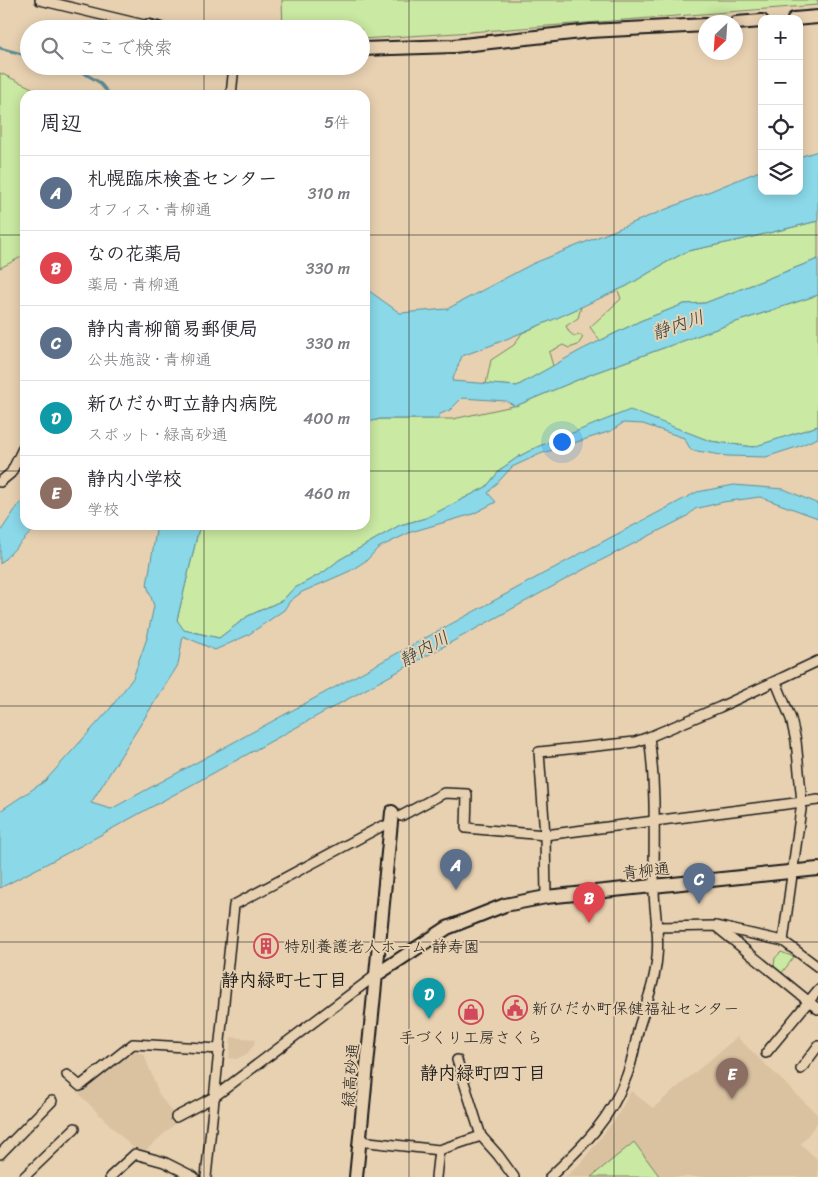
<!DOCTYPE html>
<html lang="ja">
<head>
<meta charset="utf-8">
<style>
	:root { --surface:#fff; --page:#f2f2f3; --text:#2b2b33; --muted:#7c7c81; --line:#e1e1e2; --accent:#7c3aed }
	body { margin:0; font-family:Sriracha,"Klee One",sans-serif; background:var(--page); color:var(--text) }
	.controls { position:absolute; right:15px; top:15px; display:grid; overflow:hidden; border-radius:10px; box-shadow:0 2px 12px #0003 }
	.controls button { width:45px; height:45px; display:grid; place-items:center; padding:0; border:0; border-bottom:1px solid var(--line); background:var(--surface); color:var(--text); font:25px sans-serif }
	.compass { position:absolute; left:698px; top:15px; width:45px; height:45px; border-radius:50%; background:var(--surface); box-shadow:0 2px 12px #0003; rotate:205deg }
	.you { position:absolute; left:561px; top:441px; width:18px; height:18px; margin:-12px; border:4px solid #fff; border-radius:50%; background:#1a73e8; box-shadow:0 0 0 8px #1a73e833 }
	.badge { display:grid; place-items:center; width:32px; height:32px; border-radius:50%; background:var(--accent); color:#fff; font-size:16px; font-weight:700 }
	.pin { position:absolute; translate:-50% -41px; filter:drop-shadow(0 1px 2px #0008) }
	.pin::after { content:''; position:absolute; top:26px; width:18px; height:15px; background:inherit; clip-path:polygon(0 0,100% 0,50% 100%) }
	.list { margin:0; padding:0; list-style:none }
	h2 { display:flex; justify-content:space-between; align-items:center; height:65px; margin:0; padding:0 20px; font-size:21px }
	h2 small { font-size:16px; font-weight:400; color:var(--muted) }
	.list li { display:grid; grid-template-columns:32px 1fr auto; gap:15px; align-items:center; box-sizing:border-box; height:75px; padding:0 20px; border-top:1px solid var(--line) }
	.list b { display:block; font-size:19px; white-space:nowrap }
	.list p { margin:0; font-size:16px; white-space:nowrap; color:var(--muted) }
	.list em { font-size:16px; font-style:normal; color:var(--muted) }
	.icon { flex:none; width:28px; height:28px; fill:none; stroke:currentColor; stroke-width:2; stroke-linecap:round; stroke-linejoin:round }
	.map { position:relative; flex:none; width:818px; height:1177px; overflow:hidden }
	.search { position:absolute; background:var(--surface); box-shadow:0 2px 12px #0003; left:20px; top:20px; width:350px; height:55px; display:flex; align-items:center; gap:12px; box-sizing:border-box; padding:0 18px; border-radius:28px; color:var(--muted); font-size:19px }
	.panel { position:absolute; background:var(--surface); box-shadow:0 2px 12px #0003; left:20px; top:90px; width:350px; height:440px; border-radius:15px }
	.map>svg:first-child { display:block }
	.built { fill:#dac2a1 }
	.green { fill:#cae9a2; stroke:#73825f }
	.water { fill:#8ad8e8; stroke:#5e8d96 }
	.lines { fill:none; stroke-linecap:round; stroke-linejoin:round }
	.stream { stroke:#5e8d96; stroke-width:3 }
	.street-casing { stroke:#1c1c1c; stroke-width:12 }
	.secondary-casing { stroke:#1c1c1c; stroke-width:16 }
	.street { stroke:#e8d1b1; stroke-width:9 }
	.secondary { stroke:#e8d1b1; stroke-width:12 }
	.grid { fill:none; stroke:#1c1c1c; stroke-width:1; stroke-opacity:0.55 }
	.labels { text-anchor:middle; stroke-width:4; stroke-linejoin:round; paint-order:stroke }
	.street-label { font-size:16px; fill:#1c1c1c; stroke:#e8d1b1 }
	.poi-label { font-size:16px; fill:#1c1c1c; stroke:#e8d1b1; text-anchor:start }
	.water-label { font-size:18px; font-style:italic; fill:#324245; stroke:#e8d1b1 }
	.neighbourhood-label { font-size:18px; font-weight:bold; fill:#1c1c1c; stroke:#e8d1b1 }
</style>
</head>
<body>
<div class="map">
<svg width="818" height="1177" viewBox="0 0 818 1177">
	<rect width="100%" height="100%" fill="#e8d1b1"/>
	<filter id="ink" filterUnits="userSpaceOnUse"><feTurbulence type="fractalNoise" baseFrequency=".02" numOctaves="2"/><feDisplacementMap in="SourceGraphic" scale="10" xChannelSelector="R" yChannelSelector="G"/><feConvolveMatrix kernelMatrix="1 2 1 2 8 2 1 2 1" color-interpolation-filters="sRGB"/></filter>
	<g filter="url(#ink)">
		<!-- built -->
		<g class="built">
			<path d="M 231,1037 L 255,1039 L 254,1045 L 247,1054 L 236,1059 L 229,1058 Z"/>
			<path d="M 737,1037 L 818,1115 L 818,1122 L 801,1144 L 818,1160 L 818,1177 L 565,1177 L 579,1165 L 616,1118 L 631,1091 L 653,1108 Z"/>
			<path d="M 129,1050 L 144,1054 L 159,1094 L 178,1121 L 144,1152 L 131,1146 L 79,1094 L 95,1078 Z"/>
		</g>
		<!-- green -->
		<g class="green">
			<path d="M 282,0 L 818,0 L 818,5 L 457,33 L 361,39 L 361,29 L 283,29 Z"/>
			<path d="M 0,73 L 47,95 L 25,95 L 25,255 L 0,268 Z"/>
			<path d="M 818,221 L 818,259 L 705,303 L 684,304 L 640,321 L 600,341 L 590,327 L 621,299 L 618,290 L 627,286 L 667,262 L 688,251 L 740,240 Z"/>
			<path d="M 818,295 L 818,426 L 754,447 L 710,441 L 630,411 L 537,447 L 518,457 L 501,469 L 486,487 L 426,518 L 400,525 L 339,560 L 324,572 L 293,589 L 283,600 L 248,616 L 219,638 L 183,630 L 177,620 L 198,532 L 201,525 L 365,525 L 365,423 L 380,419 L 453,419 L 518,405 L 594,373 L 730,324 Z"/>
			<path d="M 581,307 L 578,318 L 566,326 L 569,332 L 574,336 L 581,335 L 583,337 L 578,345 L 569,348 L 563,345 L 549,352 L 553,366 L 517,386 L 486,384 L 491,360 L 514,345 L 522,333 Z"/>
			<path d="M 781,952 L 794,957 L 781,974 L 774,966 L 775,958 Z"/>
			<path d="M 634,1142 L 660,1177 L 591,1177 Z"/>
		</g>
		<!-- water -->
		<g class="water">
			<path d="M 818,151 L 818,221 L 740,240 L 688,251 L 667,262 L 627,286 L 557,318 L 492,345 L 462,356 L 452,381 L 517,386 L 581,350 L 640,321 L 684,304 L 705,303 L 818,259 L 818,295 L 730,324 L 594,373 L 518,405 L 515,406 L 506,401 L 462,398 L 450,410 L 440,414 L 438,419 L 380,419 L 365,423 L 365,288 L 400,313 L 447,309 L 532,264 L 762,170 L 762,191 L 799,191 L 799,157 Z"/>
			<path d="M 630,410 L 710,441 L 753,447 L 818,426 L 818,438 L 797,447 L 766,457 L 727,456 L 691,450 L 684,438 L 643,424 L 623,423 L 611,431 L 540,454 L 512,467 L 488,493 L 496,502 L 473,514 L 411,532 L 378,548 L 367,560 L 350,571 L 302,592 L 290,601 L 284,610 L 248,635 L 215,650 L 183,636 L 178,665 L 91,803 L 111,809 L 587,550 L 697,492 L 734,485 L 784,489 L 818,504 L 818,518 L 760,497 L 723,502 L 695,509 L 686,517 L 590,566 L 75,849 L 0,888 L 0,811 L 45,781 L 109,710 L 133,678 L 147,638 L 154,606 L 147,585 L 157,525 L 201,525 L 198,532 L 177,620 L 184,630 L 219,638 L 248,616 L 283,600 L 293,589 L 324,572 L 339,560 L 400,525 L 426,518 L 486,487 L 501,469 L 518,457 L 537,447 Z"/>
			<path d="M 25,501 L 25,525 L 38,525 L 0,564 L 0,532 L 19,504 Z"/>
		</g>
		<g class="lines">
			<!-- stream -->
			<g class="stream">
				<path d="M 0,48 L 29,56"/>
				<path d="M 72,66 L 99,82 L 110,95"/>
			</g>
			<defs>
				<g id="street">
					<path d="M 40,0 L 148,26"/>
					<path d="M 231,95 L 234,66"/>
					<path d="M 0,482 L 11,473 L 25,444"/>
					<path d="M 776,682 L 791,719 L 796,741 L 802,802 L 783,941"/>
					<path d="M 401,816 L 444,793 L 467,794 L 466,828 L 545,835 L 818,800"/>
					<path d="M 546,897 L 545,835 L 539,752 L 635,742 L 649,737 L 720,707 L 818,661"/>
					<path d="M 656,927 L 716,926 L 783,941 L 818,967"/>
					<path d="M 718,928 L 818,1009"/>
					<path d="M 766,1053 L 818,990"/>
					<path d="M 457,1060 L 481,1136 L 498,1155 L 514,1177"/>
					<path d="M 801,1069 L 818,1046"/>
					<path d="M 67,1075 L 80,1086 L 133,1044 L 220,1049"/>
					<path d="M 176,1117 L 214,1097 L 376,975"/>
					<path d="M 360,1141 L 439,1150 L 481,1136"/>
					<path d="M 0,1154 L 52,1101"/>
					<path d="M 24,1177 L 75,1128"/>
					<path d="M 110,1177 L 135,1154 L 164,1162 L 194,1177"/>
					<path d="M 206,1177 L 234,905 L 382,826"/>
					<path d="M 436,1177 L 439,1150"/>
					<path d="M 550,1177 C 584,1145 611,1119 627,1075 C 633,1060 635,1043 639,1027 C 646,1004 655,982 657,957 C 660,932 653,907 654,882 C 654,834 656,785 649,737"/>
				</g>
				<g id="secondary">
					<path d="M 794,19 L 818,17"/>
					<path d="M 736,23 L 762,21"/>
					<path d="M 148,26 L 159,29"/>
					<path d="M 361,49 L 454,46 L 590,31 L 706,25"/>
					<path d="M 376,975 L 447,928 L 505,905 L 546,897 L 818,869"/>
					<path d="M 356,1177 L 392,812"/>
				</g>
			</defs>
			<!-- street casing -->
			<use href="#street" class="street-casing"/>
			<!-- secondary casing -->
			<use href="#secondary" class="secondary-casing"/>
			<!-- street -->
			<use href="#street" class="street"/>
			<!-- secondary -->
			<use href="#secondary" class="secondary"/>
		</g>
	</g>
	<!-- grid -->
	<path class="grid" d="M 204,0 L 204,29M 409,0 L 409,1177M 614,0 L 614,1177M 204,66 L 204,95M 0,235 L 25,235M 365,235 L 818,235M 0,471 L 25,471M 365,471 L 818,471M 204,525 L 204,1177M 0,706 L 818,706M 0,942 L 818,942"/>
	<!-- icons -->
	<defs>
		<symbol id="building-ring" viewBox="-11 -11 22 22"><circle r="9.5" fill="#e8d1b1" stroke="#d1495b" stroke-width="1.5"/><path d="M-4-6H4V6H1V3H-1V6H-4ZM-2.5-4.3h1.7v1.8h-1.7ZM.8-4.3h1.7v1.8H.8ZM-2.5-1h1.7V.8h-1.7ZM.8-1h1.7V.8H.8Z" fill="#d1495b"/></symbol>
		<symbol id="civic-ring" viewBox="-11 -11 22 22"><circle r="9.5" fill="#e8d1b1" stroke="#d1495b" stroke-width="1.5"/><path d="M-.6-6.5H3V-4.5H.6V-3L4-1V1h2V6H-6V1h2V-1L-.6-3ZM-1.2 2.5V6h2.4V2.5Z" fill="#d1495b"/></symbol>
		<symbol id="shop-ring" viewBox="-11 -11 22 22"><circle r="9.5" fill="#e8d1b1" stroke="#d1495b" stroke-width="1.5"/><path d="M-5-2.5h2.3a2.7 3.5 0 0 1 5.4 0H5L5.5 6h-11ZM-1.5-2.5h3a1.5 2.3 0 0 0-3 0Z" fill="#d1495b"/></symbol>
	</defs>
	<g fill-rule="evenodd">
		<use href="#building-ring" x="252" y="932" width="28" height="28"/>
		<use href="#civic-ring" x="501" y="994" width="28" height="28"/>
		<use href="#shop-ring" x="457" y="998" width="28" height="28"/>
	</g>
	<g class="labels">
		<!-- street labels -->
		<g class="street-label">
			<text transform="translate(646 870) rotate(-6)" y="6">青柳通</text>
			<text transform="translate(350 1075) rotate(-85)" y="6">緑高砂通</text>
		</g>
		<!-- poi labels -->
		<g class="poi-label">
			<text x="284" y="952">特別養護老人ホーム 静寿園</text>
			<text x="532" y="1014">新ひだか町保健福祉センター</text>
			<text x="471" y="1043" text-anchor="middle">手づくり工房さくら</text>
		</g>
		<!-- water labels -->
		<g class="water-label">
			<text transform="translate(678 325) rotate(-19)" y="6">静内川</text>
			<text transform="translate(424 649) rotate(-29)" y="6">静内川</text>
		</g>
		<!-- neighbourhood labels -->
		<g class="neighbourhood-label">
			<text x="284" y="986">静内緑町七丁目</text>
			<text x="483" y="1079">静内緑町四丁目</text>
		</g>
	</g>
</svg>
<div class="controls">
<button>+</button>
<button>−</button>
<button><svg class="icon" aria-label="locate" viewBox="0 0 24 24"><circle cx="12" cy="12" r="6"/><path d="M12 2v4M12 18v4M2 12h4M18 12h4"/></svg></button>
<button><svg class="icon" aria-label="layers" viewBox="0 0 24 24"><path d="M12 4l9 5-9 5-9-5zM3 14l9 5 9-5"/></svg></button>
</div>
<svg class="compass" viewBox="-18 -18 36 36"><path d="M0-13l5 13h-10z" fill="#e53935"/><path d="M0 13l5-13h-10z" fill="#7c7c81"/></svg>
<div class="you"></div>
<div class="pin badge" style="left:456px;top:890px;background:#5c6f8a">A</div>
<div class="pin badge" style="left:589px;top:923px;background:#e0444e">B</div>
<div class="pin badge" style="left:699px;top:904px;background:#5c6f8a">C</div>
<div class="pin badge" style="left:429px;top:1019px;background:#0f9aa8">D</div>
<div class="pin badge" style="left:732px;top:1099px;background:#8d6e63">E</div>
<div class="search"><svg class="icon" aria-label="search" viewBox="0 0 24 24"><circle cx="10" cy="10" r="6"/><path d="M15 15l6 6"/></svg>ここで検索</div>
<section class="panel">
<h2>周辺<small>5件</small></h2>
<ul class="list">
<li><span class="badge" style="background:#5c6f8a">A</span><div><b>札幌臨床検査センター</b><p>オフィス · 青柳通</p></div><em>310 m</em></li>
<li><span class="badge" style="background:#e0444e">B</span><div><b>なの花薬局</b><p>薬局 · 青柳通</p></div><em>330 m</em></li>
<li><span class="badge" style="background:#5c6f8a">C</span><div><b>静内青柳簡易郵便局</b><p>公共施設 · 青柳通</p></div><em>330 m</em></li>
<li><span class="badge" style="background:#0f9aa8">D</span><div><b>新ひだか町立静内病院</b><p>スポット · 緑高砂通</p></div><em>400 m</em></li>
<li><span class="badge" style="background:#8d6e63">E</span><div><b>静内小学校</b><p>学校</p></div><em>460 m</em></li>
</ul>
</section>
</div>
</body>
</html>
